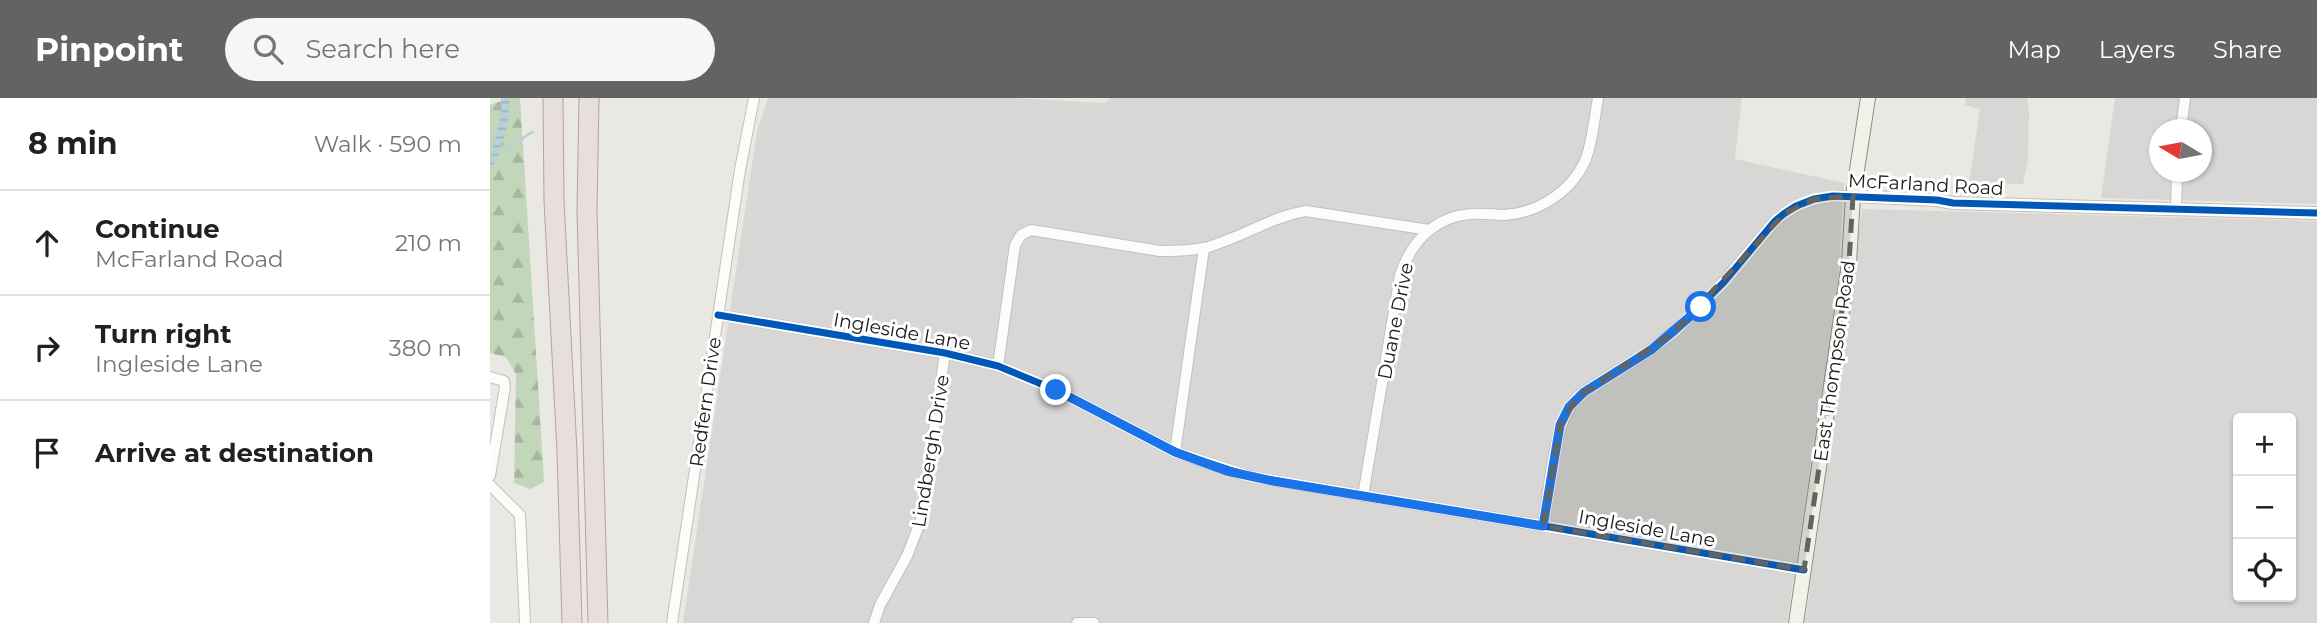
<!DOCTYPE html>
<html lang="en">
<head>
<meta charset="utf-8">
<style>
	:root { --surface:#fff; --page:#f6f6f6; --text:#202124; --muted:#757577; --line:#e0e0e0; --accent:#636361 }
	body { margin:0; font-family:Montserrat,sans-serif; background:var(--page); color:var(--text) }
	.controls { position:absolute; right:21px; bottom:21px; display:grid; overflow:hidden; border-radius:7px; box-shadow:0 2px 5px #0004 }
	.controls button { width:63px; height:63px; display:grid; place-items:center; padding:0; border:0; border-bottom:2px solid var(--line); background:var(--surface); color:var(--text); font:35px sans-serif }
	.compass { position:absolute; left:1659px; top:21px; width:63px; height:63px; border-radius:50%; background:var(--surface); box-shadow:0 2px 5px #0004; rotate:280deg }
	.stop { position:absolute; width:21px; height:21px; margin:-16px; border:5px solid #1a73e8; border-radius:50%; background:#fff }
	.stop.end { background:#1a73e8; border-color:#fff; box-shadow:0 2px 7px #0008 }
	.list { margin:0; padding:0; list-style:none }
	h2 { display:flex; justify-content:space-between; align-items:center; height:91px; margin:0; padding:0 28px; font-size:30px }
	h2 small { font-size:23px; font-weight:400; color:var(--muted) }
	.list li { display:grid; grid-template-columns:46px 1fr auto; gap:21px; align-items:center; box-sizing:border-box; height:105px; padding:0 28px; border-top:2px solid var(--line) }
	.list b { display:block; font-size:26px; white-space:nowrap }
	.list p { margin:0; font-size:23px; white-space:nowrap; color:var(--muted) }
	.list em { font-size:23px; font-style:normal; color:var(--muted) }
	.icon { flex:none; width:38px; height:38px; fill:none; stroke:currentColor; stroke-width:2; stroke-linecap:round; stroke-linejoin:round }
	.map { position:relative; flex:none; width:1827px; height:525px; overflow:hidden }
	header { display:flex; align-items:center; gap:42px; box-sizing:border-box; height:98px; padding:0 35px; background:var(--accent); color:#fff }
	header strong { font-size:33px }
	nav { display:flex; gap:38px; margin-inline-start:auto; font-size:24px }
	.search { width:490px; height:63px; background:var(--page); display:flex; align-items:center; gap:18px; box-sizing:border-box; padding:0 24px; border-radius:38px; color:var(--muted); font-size:26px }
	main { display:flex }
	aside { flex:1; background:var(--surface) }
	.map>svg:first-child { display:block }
	.residential { fill:#d8d7d5; fill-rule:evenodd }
	.forest { fill:url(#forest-firs) }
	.water { fill:url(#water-rules) }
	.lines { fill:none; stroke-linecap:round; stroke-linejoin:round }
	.stream { stroke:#b9d0d9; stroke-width:2.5 }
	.minor-casing { stroke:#c0c0be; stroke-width:12 }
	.tertiary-casing { stroke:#c0c0be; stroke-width:14 }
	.secondary-casing { stroke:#8e917d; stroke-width:16 }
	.motorway-casing { stroke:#bb9fa4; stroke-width:21 }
	.minor { stroke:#fcfcfb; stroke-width:10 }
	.tertiary { stroke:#fcfcfb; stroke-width:12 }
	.secondary { stroke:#f0f1e9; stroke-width:14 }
	.motorway { stroke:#e7dede; stroke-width:19 }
	.cycleway-casing { stroke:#fff; stroke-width:11 }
	.cycleway { stroke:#0057b8; stroke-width:7 }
	.route { stroke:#1a73e8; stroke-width:9 }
	.marked { fill:#636361; fill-opacity:0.2; stroke:#636361; stroke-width:5; stroke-dasharray:14 9; stroke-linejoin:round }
	.labels { text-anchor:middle; stroke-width:6; stroke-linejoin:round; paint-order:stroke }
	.street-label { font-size:19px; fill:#1b1b1b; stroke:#fff }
</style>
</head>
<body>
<header>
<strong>Pinpoint</strong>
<div class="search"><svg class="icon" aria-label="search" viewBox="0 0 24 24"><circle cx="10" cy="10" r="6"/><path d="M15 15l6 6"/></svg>Search here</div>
<nav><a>Map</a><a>Layers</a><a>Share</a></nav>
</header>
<main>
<aside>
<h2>8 min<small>Walk · 590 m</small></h2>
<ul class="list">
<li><svg class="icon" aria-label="ahead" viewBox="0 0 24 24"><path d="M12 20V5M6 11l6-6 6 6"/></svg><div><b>Continue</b><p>McFarland Road</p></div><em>210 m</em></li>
<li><svg class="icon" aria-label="right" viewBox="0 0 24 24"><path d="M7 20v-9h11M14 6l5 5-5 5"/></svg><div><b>Turn right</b><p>Ingleside Lane</p></div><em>380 m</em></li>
<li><svg class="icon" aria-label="arrive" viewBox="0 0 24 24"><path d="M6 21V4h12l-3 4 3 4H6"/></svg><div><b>Arrive at destination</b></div></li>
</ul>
</aside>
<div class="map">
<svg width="1827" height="525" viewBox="0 0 1827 525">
	<defs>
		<pattern id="forest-firs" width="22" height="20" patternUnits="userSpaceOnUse" patternTransform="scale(1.75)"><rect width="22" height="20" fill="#c2d6ba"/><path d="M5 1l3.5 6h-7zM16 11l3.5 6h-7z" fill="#a6b79f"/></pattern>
		<pattern id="water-rules" width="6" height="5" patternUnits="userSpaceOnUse" patternTransform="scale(1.75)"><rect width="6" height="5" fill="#b9d0d9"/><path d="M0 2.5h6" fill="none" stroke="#9eb2ba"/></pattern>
	</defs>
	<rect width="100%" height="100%" fill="#e9e8e3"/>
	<!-- residential -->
	<g class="residential">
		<path d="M 278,0 L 522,0 L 615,5 L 620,0 L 1252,0 L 1245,61 L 1354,85 L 1348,182 L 1297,525 L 193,525 L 267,33 Z"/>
		<path d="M 1476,0 L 1537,0 L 1539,12 L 1538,62 L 1533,86 L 1479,85 L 1490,11 L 1475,7 Z"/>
		<path d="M 1625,0 L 1827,0 L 1827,106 L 1611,100 ZM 1670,32 L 1712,32 L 1712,74 L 1670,74 Z"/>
		<path d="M 1372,111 L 1827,123 L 1827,525 L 1315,525 ZM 1748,320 L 1801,320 L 1801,499 L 1748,499 Z"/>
	</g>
	<!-- forest -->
	<path class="forest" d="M 19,0 L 30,0 L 54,384 L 40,391 L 24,385 L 26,276 L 16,259 L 0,255 L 0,7 Z"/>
	<!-- water -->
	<path class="water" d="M 11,0 L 19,0 C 20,27 13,50 0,73 C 0,47 13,27 11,0 Z"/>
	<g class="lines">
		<!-- stream -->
		<path class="stream" d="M 8,52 C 27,52 31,38 43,34"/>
		<defs>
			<g id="minor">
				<path d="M 1691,32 L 1695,0"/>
				<path d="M 1686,111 L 1687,74"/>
				<path d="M 228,217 L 455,255 L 508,268 L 566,292 L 685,354 L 758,378 L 1314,472"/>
				<path d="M 508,268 L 525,147 L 531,137 L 541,132 L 670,153 C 685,153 699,153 714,150 C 749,141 780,119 816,113 L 939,132"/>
				<path d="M 0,279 L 14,283 L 15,289 L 0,378"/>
				<path d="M 685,354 L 714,150"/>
				<path d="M 0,387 L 30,417 L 35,525"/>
				<path d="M 873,398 L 910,177 C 921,144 945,118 982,116 C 993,115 1003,117 1014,117 C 1048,115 1081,94 1095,63 C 1103,43 1104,21 1108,0"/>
				<path d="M 1053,428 C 1060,389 1062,329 1087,299 C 1110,281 1137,269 1161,252 C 1210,216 1246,169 1285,123 C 1309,103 1333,97 1363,98"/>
				<path d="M 182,525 L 250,72 L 264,0"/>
				<path d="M 384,525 L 390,507 L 417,458 L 431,422 L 455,255"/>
				<path d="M 587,525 L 604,525"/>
			</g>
			<path id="tertiary" d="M 1363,98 L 1447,102 L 1463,105 L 1827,115"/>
			<path id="secondary" d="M 1306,525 L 1359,165 L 1363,98 L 1378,0"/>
			<g id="motorway">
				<path d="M 63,0 L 64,103 L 77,353 L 82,525"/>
				<path d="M 99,0 L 97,113 L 108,525"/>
			</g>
		</defs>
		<!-- minor casing -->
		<use href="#minor" class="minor-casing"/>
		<!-- tertiary casing -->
		<use href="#tertiary" class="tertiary-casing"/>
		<!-- secondary casing -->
		<use href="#secondary" class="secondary-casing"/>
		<!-- motorway casing -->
		<use href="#motorway" class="motorway-casing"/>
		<!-- minor -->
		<use href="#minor" class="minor"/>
		<!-- tertiary -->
		<use href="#tertiary" class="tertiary"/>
		<!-- secondary -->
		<use href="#secondary" class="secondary"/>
		<!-- motorway -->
		<use href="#motorway" class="motorway"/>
		<defs>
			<g id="cycleway">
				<path d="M 228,217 L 455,255 L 508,268 L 566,292 L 685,354 L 758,378 L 1314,472"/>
				<path d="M 1053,428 L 1070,327 L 1079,309 L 1094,294 L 1161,252 L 1184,234 L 1234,184 L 1285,123 L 1295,115 L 1306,108 L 1324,101 L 1343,98 L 1447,102 L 1463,105 L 1827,115"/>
			</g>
		</defs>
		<!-- cycleway casing -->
		<use href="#cycleway" class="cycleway-casing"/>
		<!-- cycleway -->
		<use href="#cycleway" class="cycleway"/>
	</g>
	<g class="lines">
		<!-- route -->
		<path class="route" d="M 566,292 L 685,354 L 737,373 L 783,383 L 1053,428 L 1070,327 L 1079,309 L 1094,294 L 1161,252 L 1211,209"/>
	</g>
	<!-- marked area -->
	<path class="marked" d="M 1363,98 L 1359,165 L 1314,472 L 1053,428 L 1070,327 L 1087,299 L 1184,234 L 1295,115 L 1324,101 Z"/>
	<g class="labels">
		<!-- street labels -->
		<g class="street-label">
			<text transform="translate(1436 86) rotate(3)" y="7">McFarland Road</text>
			<text transform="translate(905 223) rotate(-79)" y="7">Duane Drive</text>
			<text transform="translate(412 233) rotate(10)" y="7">Ingleside Lane</text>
			<text transform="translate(1344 263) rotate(-82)" y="7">East Thompson Road</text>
			<text transform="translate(215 304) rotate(-82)" y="7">Redfern Drive</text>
			<text transform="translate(440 353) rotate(-81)" y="7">Lindbergh Drive</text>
			<text transform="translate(1157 430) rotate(10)" y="7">Ingleside Lane</text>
		</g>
	</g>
</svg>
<div class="controls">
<button>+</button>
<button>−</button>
<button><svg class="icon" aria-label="locate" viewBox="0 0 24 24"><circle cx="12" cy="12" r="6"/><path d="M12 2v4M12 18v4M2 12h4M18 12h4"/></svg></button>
</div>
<svg class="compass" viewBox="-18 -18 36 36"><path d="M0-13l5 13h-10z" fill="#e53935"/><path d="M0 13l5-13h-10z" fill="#757577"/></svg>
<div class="stop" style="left:1211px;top:209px"></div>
<div class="stop end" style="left:566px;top:292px"></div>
</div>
</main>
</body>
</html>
